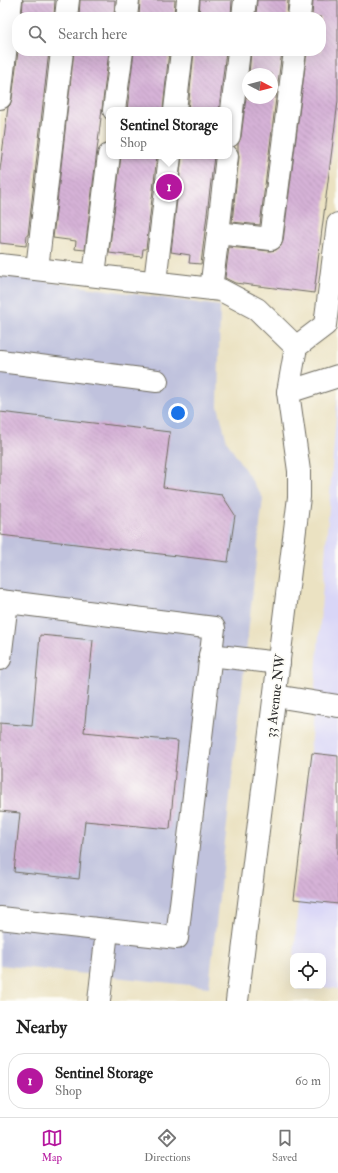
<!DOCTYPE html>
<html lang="en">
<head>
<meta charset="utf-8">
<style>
	:root { --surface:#fff; --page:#f2f2f2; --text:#222; --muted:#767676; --line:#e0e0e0; --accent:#b5179e }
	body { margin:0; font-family:"IM FELL Double Pica",serif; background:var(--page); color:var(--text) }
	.controls { position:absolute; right:12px; bottom:12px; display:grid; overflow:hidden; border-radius:8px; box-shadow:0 4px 16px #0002 }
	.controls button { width:36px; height:36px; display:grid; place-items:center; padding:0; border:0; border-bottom:1px solid var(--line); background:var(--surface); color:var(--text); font:20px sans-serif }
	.compass { position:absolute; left:242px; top:68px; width:36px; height:36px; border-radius:50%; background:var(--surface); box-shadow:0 4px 16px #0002; rotate:97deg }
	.you { position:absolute; left:178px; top:413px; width:14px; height:14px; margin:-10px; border:3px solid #fff; border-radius:50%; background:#1a73e8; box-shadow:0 0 0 6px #1a73e833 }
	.badge { display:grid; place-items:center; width:26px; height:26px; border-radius:50%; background:var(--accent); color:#fff; font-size:13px; font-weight:700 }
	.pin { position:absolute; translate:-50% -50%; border:2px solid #fff; box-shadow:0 1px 4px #0006 }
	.popup { position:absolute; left:106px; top:107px; width:126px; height:52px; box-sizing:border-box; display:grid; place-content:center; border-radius:8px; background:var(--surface); filter:drop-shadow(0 1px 3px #0005); font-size:13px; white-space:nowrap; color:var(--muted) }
	.popup b { font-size:15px; color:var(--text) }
	.popup::after { content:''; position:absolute; left:50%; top:100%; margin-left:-8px; border:8px solid transparent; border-top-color:var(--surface) }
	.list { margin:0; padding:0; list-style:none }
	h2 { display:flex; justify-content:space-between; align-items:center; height:52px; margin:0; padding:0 16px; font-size:17px }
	h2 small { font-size:13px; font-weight:400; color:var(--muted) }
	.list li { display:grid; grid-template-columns:26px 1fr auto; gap:12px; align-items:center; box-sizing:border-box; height:56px; margin:0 8px 8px; padding:0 8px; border:1px solid var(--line); border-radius:16px }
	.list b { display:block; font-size:15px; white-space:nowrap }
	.list p { margin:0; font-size:13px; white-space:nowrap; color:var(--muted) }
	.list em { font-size:13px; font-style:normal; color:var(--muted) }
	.icon { flex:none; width:22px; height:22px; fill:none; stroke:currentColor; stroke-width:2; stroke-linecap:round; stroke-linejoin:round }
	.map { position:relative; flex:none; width:338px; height:1001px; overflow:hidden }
	.search { position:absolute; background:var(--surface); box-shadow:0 4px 16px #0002; left:12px; right:12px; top:12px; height:44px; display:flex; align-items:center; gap:10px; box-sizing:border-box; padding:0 14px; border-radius:16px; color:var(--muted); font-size:15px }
	.sheet { height:116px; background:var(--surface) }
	nav { display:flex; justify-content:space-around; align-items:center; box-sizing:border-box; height:56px; border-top:1px solid var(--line); background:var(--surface); font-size:11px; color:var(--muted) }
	nav a { display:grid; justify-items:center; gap:2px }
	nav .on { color:var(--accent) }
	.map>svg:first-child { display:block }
	.built { fill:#d9d6f7 }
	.industrial { fill:#c0c2dd }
	.building { fill:url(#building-back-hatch) }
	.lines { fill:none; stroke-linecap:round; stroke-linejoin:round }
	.minor-casing { stroke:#6e6b60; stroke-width:24 }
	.minor { stroke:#fff; stroke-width:22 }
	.labels { text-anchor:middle; stroke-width:4; stroke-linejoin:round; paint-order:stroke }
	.street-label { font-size:14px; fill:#2b2b2b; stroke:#fdfcf7 }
</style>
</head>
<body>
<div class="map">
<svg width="338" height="1001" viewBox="0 0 338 1001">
	<defs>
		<pattern id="building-back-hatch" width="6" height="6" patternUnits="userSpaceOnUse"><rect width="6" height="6" fill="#d6b2d7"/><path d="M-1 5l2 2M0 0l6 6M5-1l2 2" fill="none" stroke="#b899b9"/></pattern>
	</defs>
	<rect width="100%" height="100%" fill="#fdfcf7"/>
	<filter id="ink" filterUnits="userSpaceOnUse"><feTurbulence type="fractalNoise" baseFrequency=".025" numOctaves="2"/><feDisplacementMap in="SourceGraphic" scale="8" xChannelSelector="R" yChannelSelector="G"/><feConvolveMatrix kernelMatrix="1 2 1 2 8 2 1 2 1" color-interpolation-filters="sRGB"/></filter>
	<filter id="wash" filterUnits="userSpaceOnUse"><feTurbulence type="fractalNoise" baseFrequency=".012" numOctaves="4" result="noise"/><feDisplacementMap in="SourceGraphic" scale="16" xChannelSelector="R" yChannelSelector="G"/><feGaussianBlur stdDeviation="0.9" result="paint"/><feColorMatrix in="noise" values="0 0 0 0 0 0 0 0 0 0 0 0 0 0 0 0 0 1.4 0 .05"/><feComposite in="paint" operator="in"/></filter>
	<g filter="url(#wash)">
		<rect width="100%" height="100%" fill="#ebe2c2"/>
		<!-- built -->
		<path class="built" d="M 338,391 L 338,989 L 314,986 L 323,986 L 323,956 L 294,956 Z"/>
		<!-- industrial -->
		<path class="industrial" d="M 0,275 L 220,306 L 218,406 L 227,442 L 263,498 L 209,987 L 0,965 Z"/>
		<g id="blocks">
			<!-- building -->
			<g class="building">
				<path d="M 23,0 L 55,0 L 54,17 L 22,17 Z"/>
				<path d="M 80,0 L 115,0 L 114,17 L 79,17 Z"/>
				<path d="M 140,0 L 175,0 L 174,17 L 139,17 Z"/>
				<path d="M 200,0 L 232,0 L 231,17 L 199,17 Z"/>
				<path d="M 257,0 L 288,0 L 287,17 L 256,17 Z"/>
				<path d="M 313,0 L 338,0 L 338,101 L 314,293 L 235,283 L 225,278 L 229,247 L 270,251 L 276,250 L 281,246 L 283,241 L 307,51 L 321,51 L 321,17 L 312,17 Z"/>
				<path d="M 18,51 L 49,51 L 28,235 L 27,235 L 26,246 L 0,243 L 0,170 L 8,107 L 10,105 L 12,99 Z"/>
				<path d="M 74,51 L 109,51 L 85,250 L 75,249 L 76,241 L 53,238 Z"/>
				<path d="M 134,51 L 169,51 L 163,110 L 127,110 Z"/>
				<path d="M 194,51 L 226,51 L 219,110 L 188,110 Z"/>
				<path d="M 251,51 L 282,51 L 260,225 L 232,222 L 239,157 L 238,150 L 238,144 L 241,137 L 248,81 L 248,98 L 272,98 L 272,74 L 249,74 Z"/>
				<path d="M 121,156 L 157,156 L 146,249 L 143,249 L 142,257 L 109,253 Z"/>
				<path d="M 182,156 L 214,156 L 201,264 L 189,263 L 190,255 L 171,252 Z"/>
				<path d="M 0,412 L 170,432 L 163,487 L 222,495 L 235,515 L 228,562 L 0,535 Z"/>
				<path d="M 40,635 L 93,640 L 84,732 L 178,741 L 170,829 L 85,821 L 79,879 L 14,872 L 20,813 L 0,811 L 0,723 L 32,726 Z"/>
				<path d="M 312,753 L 338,756 L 338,904 L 294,899 Z"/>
			</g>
		</g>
	</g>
	<g filter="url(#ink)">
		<use href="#blocks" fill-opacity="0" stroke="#6e6b60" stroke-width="1"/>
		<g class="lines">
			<defs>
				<g id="minor">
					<path d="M 66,17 L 68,0"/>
					<path d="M 126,17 L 128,0"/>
					<path d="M 186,17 L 188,0"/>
					<path d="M 243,17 L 245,0"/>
					<path d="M 299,17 L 301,0"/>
					<path d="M 0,98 L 11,0"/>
					<path d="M 114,110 L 122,51"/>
					<path d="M 175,110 L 182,51"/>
					<path d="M 229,136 L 239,51"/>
					<path d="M 218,233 L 227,156"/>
					<path d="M 0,265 L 221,290 L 257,309 L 296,347"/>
					<path d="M 37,269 L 62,51"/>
					<path d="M 94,275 L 109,155"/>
					<path d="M 155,282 L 170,156"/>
					<path d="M 211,289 L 218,233 L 271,239 L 295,51"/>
					<path d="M 0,361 L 157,381"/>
					<path d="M 288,392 L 338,376"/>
					<path d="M 0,601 L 214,628 L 177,938 L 0,918"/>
					<path d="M 210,655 L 279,663"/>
					<path d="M 0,659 L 7,602"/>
					<path d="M 275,696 L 338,706"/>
					<path d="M 99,1001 L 107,931"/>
					<path d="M 237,1001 L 299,497 L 299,471 L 288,392 L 296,347 L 325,325 L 338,224"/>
				</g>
			</defs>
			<!-- minor casing -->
			<use href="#minor" class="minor-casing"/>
			<!-- minor -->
			<use href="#minor" class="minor"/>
		</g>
	</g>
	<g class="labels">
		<!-- street labels -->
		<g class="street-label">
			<text transform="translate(275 696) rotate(-83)" y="5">33 Avenue NW</text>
		</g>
	</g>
</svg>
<div class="controls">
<button><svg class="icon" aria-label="locate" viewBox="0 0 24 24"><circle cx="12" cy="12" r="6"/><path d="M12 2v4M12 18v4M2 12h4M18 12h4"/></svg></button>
</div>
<svg class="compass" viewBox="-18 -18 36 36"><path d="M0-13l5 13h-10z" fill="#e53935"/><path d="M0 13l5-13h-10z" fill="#767676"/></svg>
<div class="you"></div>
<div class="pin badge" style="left:169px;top:187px">1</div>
<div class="popup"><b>Sentinel Storage</b>Shop</div>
<div class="search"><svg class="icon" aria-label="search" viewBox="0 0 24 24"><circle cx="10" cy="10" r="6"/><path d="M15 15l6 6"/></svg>Search here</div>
</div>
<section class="sheet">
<h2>Nearby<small></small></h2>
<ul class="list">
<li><span class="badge">1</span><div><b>Sentinel Storage</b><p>Shop</p></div><em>60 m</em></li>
</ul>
</section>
<nav>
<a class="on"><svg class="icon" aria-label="map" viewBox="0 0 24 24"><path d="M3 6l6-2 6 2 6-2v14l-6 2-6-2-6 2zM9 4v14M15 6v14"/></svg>Map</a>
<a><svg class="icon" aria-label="directions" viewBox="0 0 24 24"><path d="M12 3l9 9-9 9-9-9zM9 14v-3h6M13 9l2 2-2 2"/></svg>Directions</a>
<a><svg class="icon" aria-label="saved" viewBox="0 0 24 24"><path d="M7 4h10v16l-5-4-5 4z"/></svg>Saved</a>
</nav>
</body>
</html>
